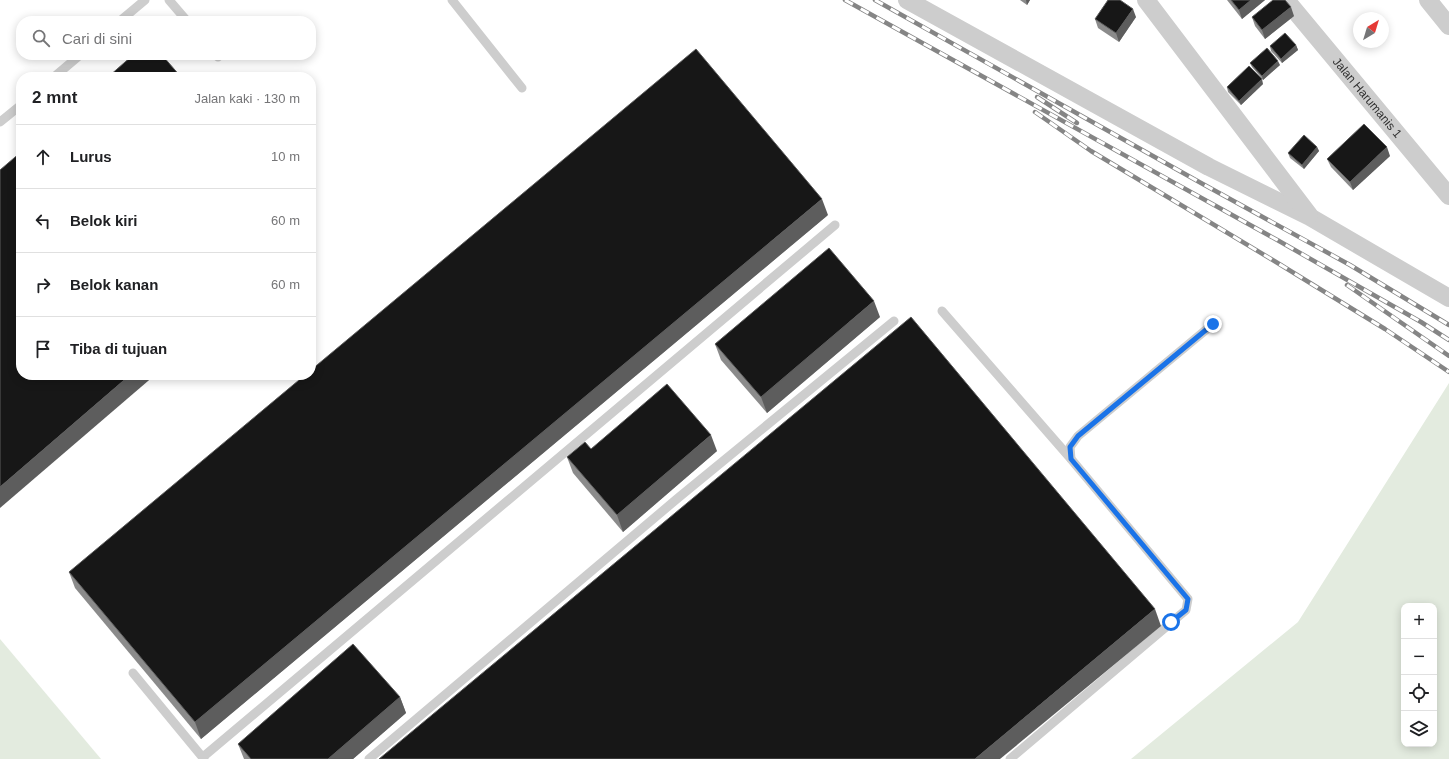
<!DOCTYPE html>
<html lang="id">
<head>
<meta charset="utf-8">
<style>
	:root { --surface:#fff; --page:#f2f2f2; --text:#202124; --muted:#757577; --line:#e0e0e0 }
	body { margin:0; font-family:Helvetica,sans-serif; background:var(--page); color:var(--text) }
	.controls { position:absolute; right:12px; bottom:12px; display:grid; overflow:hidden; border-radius:8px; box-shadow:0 2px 10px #0003 }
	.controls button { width:36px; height:36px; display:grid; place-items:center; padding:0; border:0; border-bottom:1px solid var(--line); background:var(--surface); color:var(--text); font:20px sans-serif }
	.compass { position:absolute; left:1353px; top:12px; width:36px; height:36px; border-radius:50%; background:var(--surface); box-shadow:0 2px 10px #0003; rotate:38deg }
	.stop { position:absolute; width:12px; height:12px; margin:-9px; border:3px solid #1a73e8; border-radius:50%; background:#fff }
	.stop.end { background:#1a73e8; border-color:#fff; box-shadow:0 1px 4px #0008 }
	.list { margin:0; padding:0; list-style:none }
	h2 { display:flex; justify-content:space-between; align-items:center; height:52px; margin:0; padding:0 16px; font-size:17px }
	h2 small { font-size:13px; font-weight:400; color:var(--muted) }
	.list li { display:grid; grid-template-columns:26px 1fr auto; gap:12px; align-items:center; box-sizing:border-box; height:64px; padding:0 16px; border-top:1px solid var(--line) }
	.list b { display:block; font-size:15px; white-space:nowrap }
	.list em { font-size:13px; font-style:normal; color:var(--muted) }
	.icon { flex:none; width:22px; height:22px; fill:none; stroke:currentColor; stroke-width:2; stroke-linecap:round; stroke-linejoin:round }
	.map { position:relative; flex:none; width:1449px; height:759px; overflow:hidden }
	.search { position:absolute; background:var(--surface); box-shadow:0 2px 10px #0003; left:16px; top:16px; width:300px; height:44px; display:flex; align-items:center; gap:10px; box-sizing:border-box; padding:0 14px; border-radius:16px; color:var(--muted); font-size:15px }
	.panel { position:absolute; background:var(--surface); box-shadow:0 2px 10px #0003; left:16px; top:72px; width:300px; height:308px; border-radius:16px }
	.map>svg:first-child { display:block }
	.green { fill:#e3ebdf; fill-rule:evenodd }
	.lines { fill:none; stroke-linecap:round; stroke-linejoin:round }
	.service { stroke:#cdcdcd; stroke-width:9 }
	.minor { stroke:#cdcdcd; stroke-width:18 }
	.rail-casing { stroke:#858585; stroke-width:4.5 }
	.rail { stroke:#fff; stroke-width:3; stroke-dasharray:9; stroke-linecap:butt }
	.wall { fill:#8b8b8b }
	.shaded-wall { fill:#5d5d5d }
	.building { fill:#171717; stroke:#5d5d5d }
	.route { stroke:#1a73e8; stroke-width:5 }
	.labels { text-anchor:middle; stroke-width:4; stroke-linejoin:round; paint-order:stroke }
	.street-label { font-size:12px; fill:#303030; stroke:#fff }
</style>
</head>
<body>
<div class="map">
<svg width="1449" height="759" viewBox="0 0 1449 759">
	<rect width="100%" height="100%" fill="#fff"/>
	<!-- green -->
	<g class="green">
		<path d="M 1449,383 L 1449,759 L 1131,759 L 1298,622 ZM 1404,606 L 1434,606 L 1434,744 L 1404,744 Z"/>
		<path d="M 0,639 L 101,759 L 0,759 Z"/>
	</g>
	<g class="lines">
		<!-- service -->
		<g class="service">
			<path d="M 169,0 L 187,21"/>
			<path d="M 452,0 L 522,88"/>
			<path d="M 120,21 L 145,0"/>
			<path d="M 216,55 L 218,57"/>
			<path d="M 54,77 L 80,55"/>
			<path d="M 0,122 L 21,105"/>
			<path d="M 942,311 L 1071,459"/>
			<path d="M 133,673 L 204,759"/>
			<path d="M 203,757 L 835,225"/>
			<path d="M 369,759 L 678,498 L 894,321"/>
			<path d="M 1010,759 L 1186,610 L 1188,599 L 1071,459 L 1070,447 L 1078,436 L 1213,324"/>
		</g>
		<!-- minor -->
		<g class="minor">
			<path d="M 907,0 L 1209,167 L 1310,217 L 1449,298"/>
			<path d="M 1146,0 L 1309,215"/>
			<path id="s1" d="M 1286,0 L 1449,196"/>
			<path d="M 1428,0 L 1449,26"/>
		</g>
		<defs>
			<g id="rail">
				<path d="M 845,0 L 1279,241 L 1421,322 L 1449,340"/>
				<path d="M 875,0 L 1201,183 L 1350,265 L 1449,325"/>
				<path d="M 1037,97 L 1077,123"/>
				<path d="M 1035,112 L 1091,151 L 1276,262 L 1385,329 L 1449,372"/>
				<path d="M 1347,285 L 1449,356"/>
			</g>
		</defs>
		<!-- rail casing -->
		<use href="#rail" class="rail-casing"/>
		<!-- rail -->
		<use href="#rail" class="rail"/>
	</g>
	<!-- wall -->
	<g class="wall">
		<path d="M 1020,0 L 1030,0 L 1027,5 Z"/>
		<path d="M 1227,0 L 1265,0 L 1242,19 Z"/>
		<path d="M 1294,16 L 1265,39 L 1255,26 L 1252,17 Z"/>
		<path d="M 1136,17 L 1119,42 L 1098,28 L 1095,19 Z"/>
		<path d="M 1296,45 L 1298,50 L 1282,63 L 1271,51 L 1270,46 Z"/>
		<path d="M 1250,63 L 1280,65 L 1263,80 L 1252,67 Z"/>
		<path d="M 1263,84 L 1241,105 L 1228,92 L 1227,87 Z"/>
		<path d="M 1317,147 L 1319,151 L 1304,169 L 1290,158 L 1288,153 Z"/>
		<path d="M 1390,156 L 1353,190 L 1331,167 L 1327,159 Z"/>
		<path d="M 828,215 L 201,739 L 75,588 L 69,572 Z"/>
		<path d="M 880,317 L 767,413 L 721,360 L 715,344 Z"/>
		<path d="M 591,449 L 717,451 L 623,532 L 573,473 L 567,457 Z"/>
		<path d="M 400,697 L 406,713 L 353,759 L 244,759 L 238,744 Z"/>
	</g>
	<!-- shaded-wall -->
	<g class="shaded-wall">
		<path d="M 1026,0 L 1030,0 L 1027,5 Z"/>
		<path d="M 1251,0 L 1265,0 L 1242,19 L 1239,10 Z"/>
		<path d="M 1291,7 L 1294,16 L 1265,39 L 1262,30 Z"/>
		<path d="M 1133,9 L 1136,17 L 1119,42 L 1116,33 Z"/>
		<path d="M 1296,45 L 1298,50 L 1282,63 L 1281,59 Z"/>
		<path d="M 1278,61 L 1280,65 L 1263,80 L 1262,76 Z"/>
		<path d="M 1262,79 L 1263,84 L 1241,105 L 1239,101 Z"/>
		<path d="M 1317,147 L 1319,151 L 1304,169 L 1302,165 Z"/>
		<path d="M 1387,147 L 1390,156 L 1353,190 L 1350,182 Z"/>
		<path d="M 822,199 L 828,215 L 201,739 L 195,722 Z"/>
		<path d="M 311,233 L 313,239 L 311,241 Z"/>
		<path d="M 874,301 L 880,317 L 767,413 L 761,397 Z"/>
		<path d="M 130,375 L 155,375 L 0,508 L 0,487 Z"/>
		<path d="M 711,435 L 717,451 L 623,532 L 617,515 Z"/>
		<path d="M 1155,609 L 1161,626 L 1000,759 L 975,759 Z"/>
		<path d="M 400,697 L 406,713 L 353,759 L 328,759 Z"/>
	</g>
	<!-- building -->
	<g class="building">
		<path d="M 1108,0 L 1120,0 L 1133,9 L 1116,33 L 1095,19 Z"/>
		<path d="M 1231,0 L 1251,0 L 1239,10 Z"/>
		<path d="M 1273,0 L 1285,0 L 1291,7 L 1262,30 L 1252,17 Z"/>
		<path d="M 1285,33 L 1296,45 L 1281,59 L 1270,46 Z"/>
		<path d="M 1267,48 L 1278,61 L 1262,76 L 1250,63 Z"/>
		<path d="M 696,49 L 822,199 L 195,722 L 69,572 L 305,375 L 311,375 L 311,370 Z"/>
		<path d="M 133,55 L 162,55 L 181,77 L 108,77 Z"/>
		<path d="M 1249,66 L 1262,79 L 1239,101 L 1227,87 Z"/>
		<path d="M 1364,124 L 1387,147 L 1350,182 L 1327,159 Z"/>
		<path d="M 1304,135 L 1317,147 L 1302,165 L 1288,153 Z"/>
		<path d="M 21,152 L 21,375 L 130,375 L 0,487 L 0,170 Z"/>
		<path d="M 829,248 L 874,301 L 761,397 L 715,344 Z"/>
		<path d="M 911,317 L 1155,609 L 975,759 L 379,759 Z"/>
		<path d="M 667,384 L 711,435 L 617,515 L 567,457 L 585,442 L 591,449 Z"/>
		<path d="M 353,644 L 400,697 L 328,759 L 251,759 L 238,744 Z"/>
	</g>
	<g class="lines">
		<!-- route -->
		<path class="route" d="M 1171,622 L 1186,610 L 1188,599 L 1071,459 L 1070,447 L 1078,436 L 1213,324"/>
	</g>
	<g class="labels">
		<!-- street labels -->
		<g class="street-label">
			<text dy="4" stroke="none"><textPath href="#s1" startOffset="127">Jalan Harumanis 1</textPath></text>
		</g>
	</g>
</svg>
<div class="controls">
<button>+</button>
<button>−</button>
<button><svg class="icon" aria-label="locate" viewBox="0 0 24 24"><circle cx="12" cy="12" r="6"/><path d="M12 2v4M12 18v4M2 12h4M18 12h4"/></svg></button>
<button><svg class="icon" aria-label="layers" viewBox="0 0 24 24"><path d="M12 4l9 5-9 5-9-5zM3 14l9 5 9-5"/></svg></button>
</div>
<svg class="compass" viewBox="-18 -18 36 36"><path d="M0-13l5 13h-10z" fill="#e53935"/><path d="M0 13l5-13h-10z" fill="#757577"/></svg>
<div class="stop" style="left:1171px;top:622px"></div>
<div class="stop end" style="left:1213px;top:324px"></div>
<div class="search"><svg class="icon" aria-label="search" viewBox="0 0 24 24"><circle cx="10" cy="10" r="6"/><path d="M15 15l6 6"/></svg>Cari di sini</div>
<section class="panel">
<h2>2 mnt<small>Jalan kaki · 130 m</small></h2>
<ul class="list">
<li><svg class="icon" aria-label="ahead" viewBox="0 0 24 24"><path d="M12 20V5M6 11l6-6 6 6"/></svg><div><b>Lurus</b></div><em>10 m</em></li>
<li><svg class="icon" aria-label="left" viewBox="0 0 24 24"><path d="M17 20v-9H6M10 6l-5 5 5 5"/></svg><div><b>Belok kiri</b></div><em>60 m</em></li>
<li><svg class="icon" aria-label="right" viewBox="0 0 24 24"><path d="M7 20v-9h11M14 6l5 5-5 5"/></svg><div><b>Belok kanan</b></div><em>60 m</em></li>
<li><svg class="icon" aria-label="arrive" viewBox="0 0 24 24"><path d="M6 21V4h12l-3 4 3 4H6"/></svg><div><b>Tiba di tujuan</b></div></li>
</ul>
</section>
</div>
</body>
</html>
